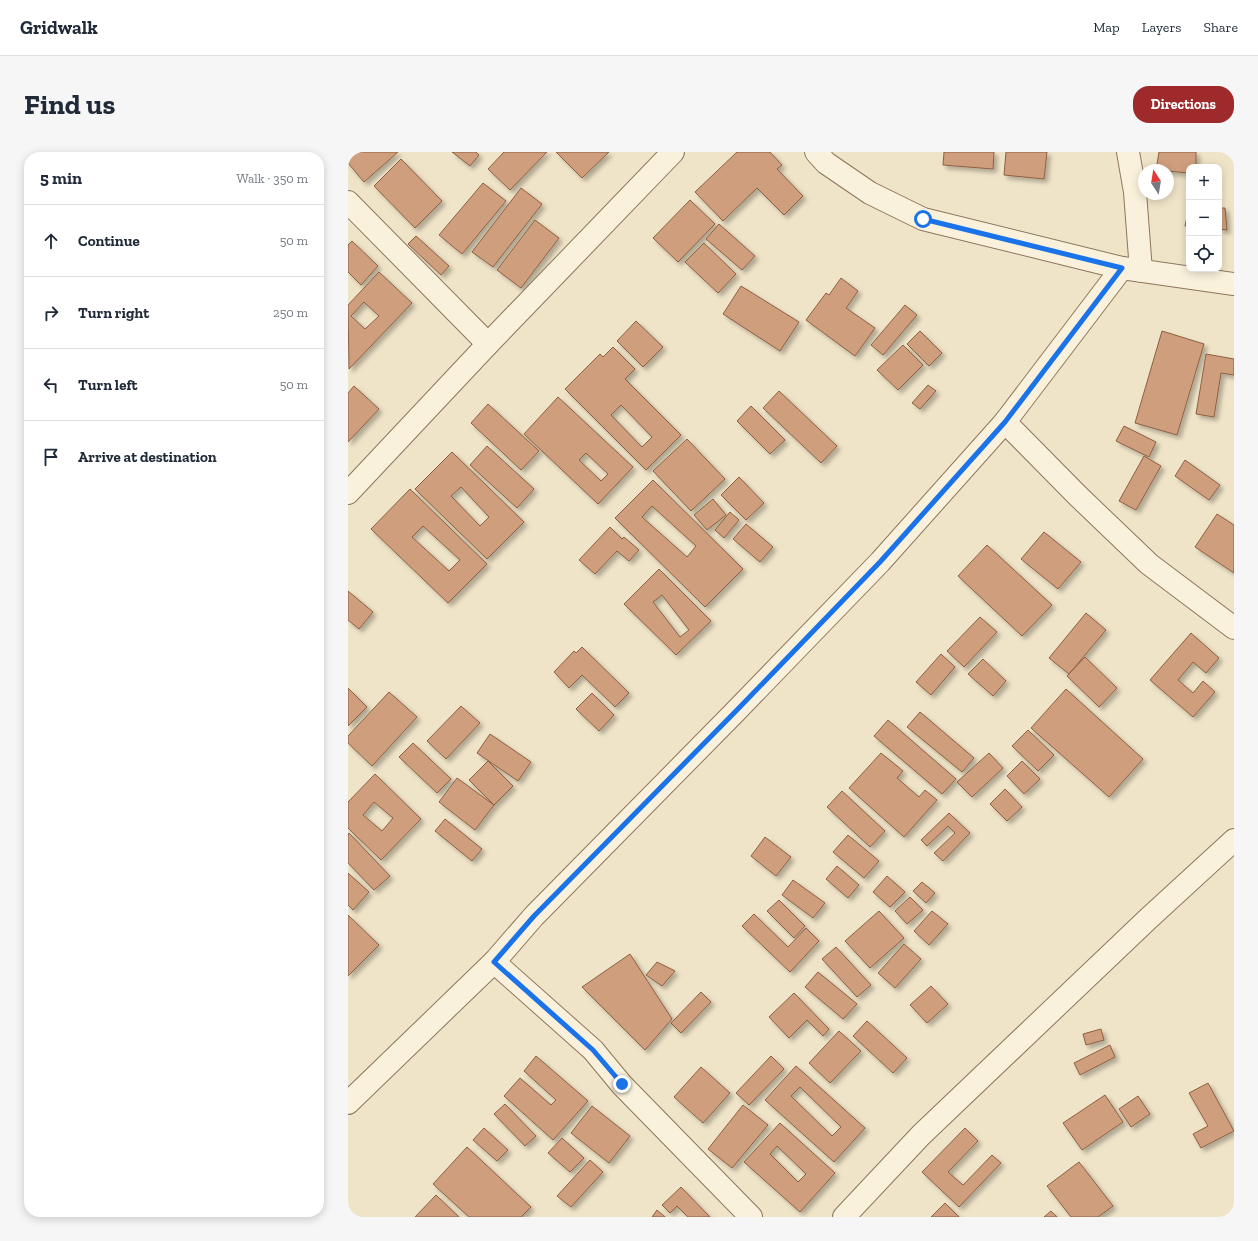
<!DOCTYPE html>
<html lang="en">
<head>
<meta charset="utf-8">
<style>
	:root { --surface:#fff; --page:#f6f6f7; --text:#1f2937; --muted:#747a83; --line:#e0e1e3; --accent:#9e2a2b }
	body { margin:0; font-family:"Zilla Slab",serif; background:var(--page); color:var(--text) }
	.controls { position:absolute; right:12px; top:12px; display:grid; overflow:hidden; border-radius:8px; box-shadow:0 2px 10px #0003 }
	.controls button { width:36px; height:36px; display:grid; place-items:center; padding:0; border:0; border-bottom:1px solid var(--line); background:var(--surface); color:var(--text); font:20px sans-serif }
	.compass { position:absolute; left:790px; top:12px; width:36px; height:36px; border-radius:50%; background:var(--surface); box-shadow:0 2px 10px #0003; rotate:348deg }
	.stop { position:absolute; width:12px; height:12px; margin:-9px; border:3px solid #1a73e8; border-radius:50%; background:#fff }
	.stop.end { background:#1a73e8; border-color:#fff; box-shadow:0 1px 4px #0008 }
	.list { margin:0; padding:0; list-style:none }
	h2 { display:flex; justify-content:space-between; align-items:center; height:52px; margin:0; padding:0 16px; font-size:17px }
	h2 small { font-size:13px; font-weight:400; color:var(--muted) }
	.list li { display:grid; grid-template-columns:26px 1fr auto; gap:12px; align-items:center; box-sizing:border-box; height:72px; padding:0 16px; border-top:1px solid var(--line) }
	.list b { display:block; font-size:15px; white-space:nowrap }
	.list em { font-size:13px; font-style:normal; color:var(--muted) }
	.icon { flex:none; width:22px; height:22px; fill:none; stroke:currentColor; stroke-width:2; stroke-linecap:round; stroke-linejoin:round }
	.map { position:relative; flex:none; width:886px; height:1065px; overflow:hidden; border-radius:16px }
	header { display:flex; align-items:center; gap:24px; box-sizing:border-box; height:56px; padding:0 20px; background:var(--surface); border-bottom:1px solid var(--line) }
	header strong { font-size:19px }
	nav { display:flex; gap:22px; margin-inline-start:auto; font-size:14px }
	.intro { display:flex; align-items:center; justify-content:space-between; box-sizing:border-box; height:96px; padding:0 24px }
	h1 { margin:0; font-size:28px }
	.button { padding:10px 18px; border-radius:16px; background:var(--accent); color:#fff; font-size:14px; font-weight:700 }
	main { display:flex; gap:24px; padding:0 24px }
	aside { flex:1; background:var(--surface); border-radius:16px; box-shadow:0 2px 10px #0003 }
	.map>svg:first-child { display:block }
	.building { fill:#cf9f7d; stroke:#8d5f41; fill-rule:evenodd; filter:url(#shadow) }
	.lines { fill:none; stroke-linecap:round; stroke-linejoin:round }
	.minor-casing { stroke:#8d765c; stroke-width:24 }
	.minor { stroke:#faf1dc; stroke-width:22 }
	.route { stroke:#1a73e8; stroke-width:5 }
</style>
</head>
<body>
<header>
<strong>Gridwalk</strong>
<nav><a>Map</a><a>Layers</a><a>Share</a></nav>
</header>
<div class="intro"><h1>Find us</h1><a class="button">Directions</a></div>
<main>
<aside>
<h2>5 min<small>Walk · 350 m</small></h2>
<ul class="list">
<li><svg class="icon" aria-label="ahead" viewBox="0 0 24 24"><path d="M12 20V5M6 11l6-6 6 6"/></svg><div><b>Continue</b></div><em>50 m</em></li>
<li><svg class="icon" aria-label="right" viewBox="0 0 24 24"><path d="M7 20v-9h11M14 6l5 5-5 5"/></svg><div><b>Turn right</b></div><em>250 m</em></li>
<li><svg class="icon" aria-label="left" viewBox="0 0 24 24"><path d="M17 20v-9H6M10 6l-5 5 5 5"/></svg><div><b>Turn left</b></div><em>50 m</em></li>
<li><svg class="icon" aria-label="arrive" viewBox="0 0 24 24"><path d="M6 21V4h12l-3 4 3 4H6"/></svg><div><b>Arrive at destination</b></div></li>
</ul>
</aside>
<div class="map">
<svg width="886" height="1065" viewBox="0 0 886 1065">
	<defs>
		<filter id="shadow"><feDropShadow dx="3.5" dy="3.5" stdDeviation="2" flood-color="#0004"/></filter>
	</defs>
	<rect width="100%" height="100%" fill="#f0e4c8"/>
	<!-- building -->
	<g class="building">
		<path d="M 0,0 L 50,0 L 16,30 L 0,11 Z"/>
		<path d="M 104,0 L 128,0 L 131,3 L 122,14 Z"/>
		<path d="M 156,0 L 199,0 L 162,38 L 140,17 Z"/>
		<path d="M 208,0 L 261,0 L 234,26 Z"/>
		<path d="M 389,0 L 422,0 L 434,13 L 429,17 L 455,44 L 436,63 L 409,36 L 375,69 L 347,40 Z"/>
		<path d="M 596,0 L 646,0 L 645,17 L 595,13 Z"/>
		<path d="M 658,0 L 699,0 L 696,27 L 656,23 Z"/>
		<path d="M 811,0 L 848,0 L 848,15 L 841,15 L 841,21 L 808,18 Z"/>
		<path d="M 53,7 L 94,49 L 67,76 L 26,34 Z"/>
		<path d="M 135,31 L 158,49 L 114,102 L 91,83 Z"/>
		<path d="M 173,36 L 194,52 L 145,115 L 124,100 Z"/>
		<path d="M 342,48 L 367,72 L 330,110 L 305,86 Z"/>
		<path d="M 841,56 L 841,74 L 837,74 Z"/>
		<path d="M 871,56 L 877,56 L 879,78 L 871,77 Z"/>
		<path d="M 187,68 L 211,86 L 173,136 L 149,118 Z"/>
		<path d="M 371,72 L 407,104 L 394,118 L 358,87 Z"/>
		<path d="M 68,84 L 101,114 L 93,123 L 60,92 Z"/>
		<path d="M 4,89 L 30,114 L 13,133 L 0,120 L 0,93 Z"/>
		<path d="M 356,91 L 388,122 L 370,141 L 337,110 Z"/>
		<path d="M 31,120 L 64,151 L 1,217 L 0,153 ZM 16,150 L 31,164 L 17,177 L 3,164 Z"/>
		<path d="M 493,126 L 510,139 L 498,156 L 527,176 L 507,204 L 458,168 L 478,141 L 481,143 Z"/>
		<path d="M 393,134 L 451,170 L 432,199 L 375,162 Z"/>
		<path d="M 557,153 L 569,163 L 535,203 L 523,193 Z"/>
		<path d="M 288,169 L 315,195 L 295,215 L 269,189 Z"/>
		<path d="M 572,179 L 594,201 L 581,214 L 559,192 Z"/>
		<path d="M 814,179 L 856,192 L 829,283 L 787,271 Z"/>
		<path d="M 555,193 L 575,213 L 550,238 L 529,218 Z"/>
		<path d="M 265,195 L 287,217 L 277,227 L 333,283 L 298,318 L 217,237 L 252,202 L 255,205 ZM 273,253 L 304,285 L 294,295 L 263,263 Z"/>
		<path d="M 858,202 L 886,207 L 886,223 L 873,221 L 866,265 L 848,262 Z"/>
		<path d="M 580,233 L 588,239 L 572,257 L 564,251 Z"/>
		<path d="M 6,234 L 31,257 L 0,290 L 0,241 Z"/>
		<path d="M 431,239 L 489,294 L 473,311 L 415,256 Z"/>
		<path d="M 210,245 L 285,315 L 250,352 L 176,282 ZM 238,301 L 260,322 L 253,329 L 231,308 Z"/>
		<path d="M 140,252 L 191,299 L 173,318 L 123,271 Z"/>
		<path d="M 403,254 L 437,288 L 422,302 L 389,269 Z"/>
		<path d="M 776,274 L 808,290 L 801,305 L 768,289 Z"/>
		<path d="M 339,287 L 377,327 L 343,359 L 305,319 Z"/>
		<path d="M 139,294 L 186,337 L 169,356 L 122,313 Z"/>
		<path d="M 104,300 L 176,370 L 139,407 L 67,337 ZM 113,335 L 141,365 L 132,374 L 103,344 Z"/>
		<path d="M 796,304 L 813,314 L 788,358 L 771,349 Z"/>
		<path d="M 837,308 L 872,333 L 861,348 L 827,324 Z"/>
		<path d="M 391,325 L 416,351 L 398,368 L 373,343 Z"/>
		<path d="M 305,328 L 395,417 L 357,455 L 267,366 ZM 304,354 L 348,394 L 339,405 L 294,365 Z"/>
		<path d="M 62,337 L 139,412 L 100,451 L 23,377 ZM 75,374 L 112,408 L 101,419 L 64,385 Z"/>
		<path d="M 365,347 L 378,363 L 359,378 L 346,363 Z"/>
		<path d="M 382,360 L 391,368 L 376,386 L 367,378 Z"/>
		<path d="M 869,362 L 886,373 L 886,421 L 847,395 Z"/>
		<path d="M 398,372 L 425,395 L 412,410 L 385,387 Z"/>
		<path d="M 262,375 L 274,387 L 276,385 L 291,398 L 281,409 L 269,399 L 247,422 L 231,408 Z"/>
		<path d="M 696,380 L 733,410 L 710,437 L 673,407 Z"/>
		<path d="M 639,393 L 704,453 L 674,484 L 610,424 Z"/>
		<path d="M 311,417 L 363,469 L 328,503 L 276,452 ZM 314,443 L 341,478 L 332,485 L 305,450 Z"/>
		<path d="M 0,439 L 25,460 L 11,477 L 0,468 Z"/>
		<path d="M 738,461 L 758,478 L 721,522 L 701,506 Z"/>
		<path d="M 632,465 L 649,480 L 616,515 L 599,499 Z"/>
		<path d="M 843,481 L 871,506 L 858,521 L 845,510 L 830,528 L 845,541 L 855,529 L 867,540 L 845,565 L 802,528 Z"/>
		<path d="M 234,495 L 281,541 L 267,555 L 234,523 L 221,536 L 206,520 L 226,499 L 228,501 Z"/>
		<path d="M 593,502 L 607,515 L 583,543 L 568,530 Z"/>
		<path d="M 737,505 L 769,536 L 751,555 L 719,524 Z"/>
		<path d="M 635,507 L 658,529 L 645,544 L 620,522 Z"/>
		<path d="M 0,536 L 19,555 L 0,574 Z"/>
		<path d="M 718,537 L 795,607 L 761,645 L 683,576 Z"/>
		<path d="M 41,540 L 69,565 L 24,614 L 0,591 L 0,584 Z"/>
		<path d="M 244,541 L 266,563 L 251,579 L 228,557 Z"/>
		<path d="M 113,554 L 132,571 L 98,607 L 79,589 Z"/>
		<path d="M 572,560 L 626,606 L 614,620 L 559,575 Z"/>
		<path d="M 540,568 L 608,627 L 594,642 L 526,584 Z"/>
		<path d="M 680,578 L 706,603 L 690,619 L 664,594 Z"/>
		<path d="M 142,582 L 183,610 L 170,629 L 129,601 Z"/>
		<path d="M 65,591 L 103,627 L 89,641 L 51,605 Z"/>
		<path d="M 533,601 L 555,619 L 549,626 L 571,645 L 577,638 L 589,648 L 556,685 L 501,636 Z"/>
		<path d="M 641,601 L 655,616 L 624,645 L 609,630 Z"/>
		<path d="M 140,609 L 165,634 L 146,653 L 121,628 Z"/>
		<path d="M 674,609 L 692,627 L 676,642 L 659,624 Z"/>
		<path d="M 27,622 L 73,667 L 33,708 L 0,676 L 0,650 ZM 26,650 L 45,666 L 34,679 L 15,663 Z"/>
		<path d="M 109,626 L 146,653 L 127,678 L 91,650 Z"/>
		<path d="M 657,637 L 674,655 L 659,669 L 642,652 Z"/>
		<path d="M 494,639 L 537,679 L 522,695 L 479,655 Z"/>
		<path d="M 601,661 L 622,681 L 595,709 L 586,701 L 607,681 L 600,674 L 579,694 L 573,688 Z"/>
		<path d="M 97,667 L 134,697 L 124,709 L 87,679 Z"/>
		<path d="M 1,681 L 42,724 L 26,738 L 0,711 L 0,683 Z"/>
		<path d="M 500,683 L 531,709 L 516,726 L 485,700 Z"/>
		<path d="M 417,685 L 443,705 L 428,724 L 403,704 Z"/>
		<path d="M 489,714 L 511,733 L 500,746 L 478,727 Z"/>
		<path d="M 0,721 L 21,740 L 5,758 L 0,753 Z"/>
		<path d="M 539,724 L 557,740 L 542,755 L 525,740 Z"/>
		<path d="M 445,728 L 477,751 L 465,766 L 434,743 Z"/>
		<path d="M 574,730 L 587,741 L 578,751 L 565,739 Z"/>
		<path d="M 562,745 L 575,758 L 559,772 L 547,759 Z"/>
		<path d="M 431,748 L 457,774 L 446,786 L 419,759 Z"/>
		<path d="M 531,759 L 556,786 L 522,816 L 497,789 Z"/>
		<path d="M 584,759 L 600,772 L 581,793 L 566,779 Z"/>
		<path d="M 406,762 L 440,795 L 458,776 L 471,789 L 442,820 L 394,774 Z"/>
		<path d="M 0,763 L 31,793 L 0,824 Z"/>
		<path d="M 556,792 L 573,807 L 547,836 L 530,821 Z"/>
		<path d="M 488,795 L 523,833 L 509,845 L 474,807 Z"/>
		<path d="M 282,802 L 324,867 L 297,898 L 234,835 Z"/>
		<path d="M 309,810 L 327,819 L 314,834 L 298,823 Z"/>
		<path d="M 470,820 L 509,852 L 495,867 L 457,835 Z"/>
		<path d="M 583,834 L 600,852 L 579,871 L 562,853 Z"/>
		<path d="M 353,840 L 363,850 L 333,881 L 323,871 Z"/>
		<path d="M 446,841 L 481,877 L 475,884 L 459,868 L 441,886 L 421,865 Z"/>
		<path d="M 519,869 L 559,906 L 545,921 L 505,884 Z"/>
		<path d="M 753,877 L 756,888 L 738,893 L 735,882 Z"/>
		<path d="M 491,879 L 513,899 L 482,931 L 461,911 Z"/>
		<path d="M 762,893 L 767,905 L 732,923 L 726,911 Z"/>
		<path d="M 188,904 L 240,949 L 205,988 L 156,944 L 172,926 L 203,953 L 208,948 L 176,919 Z"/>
		<path d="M 423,904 L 436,917 L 401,953 L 388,941 Z"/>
		<path d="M 448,914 L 517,976 L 486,1010 L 417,948 ZM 452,935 L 493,975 L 484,984 L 443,944 Z"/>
		<path d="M 353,915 L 382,941 L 355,971 L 326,945 Z"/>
		<path d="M 860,931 L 886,979 L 853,996 L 845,982 L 860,974 L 841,941 Z"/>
		<path d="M 757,943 L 775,970 L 734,998 L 715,971 Z"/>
		<path d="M 790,944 L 802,962 L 783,975 L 771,957 Z"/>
		<path d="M 157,952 L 188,984 L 177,994 L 146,962 Z"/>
		<path d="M 395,953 L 420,973 L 384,1016 L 360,997 Z"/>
		<path d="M 244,954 L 282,984 L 261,1011 L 223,981 Z"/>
		<path d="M 432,971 L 487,1021 L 452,1060 L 396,1010 ZM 429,994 L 458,1022 L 450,1030 L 422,1002 Z"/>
		<path d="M 136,976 L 160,998 L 149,1009 L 125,988 Z"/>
		<path d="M 617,976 L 630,989 L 600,1020 L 615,1033 L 644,1003 L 653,1011 L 611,1055 L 574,1020 Z"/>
		<path d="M 214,986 L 236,1006 L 222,1020 L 200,1001 Z"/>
		<path d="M 119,995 L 183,1055 L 173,1065 L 121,1065 L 85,1032 Z"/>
		<path d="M 242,1008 L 255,1020 L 223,1055 L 209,1044 Z"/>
		<path d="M 731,1010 L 765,1054 L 750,1065 L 723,1065 L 699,1034 Z"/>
		<path d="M 333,1035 L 362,1065 L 340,1065 L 329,1054 L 322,1061 L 314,1053 Z"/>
		<path d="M 88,1043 L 111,1065 L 67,1065 Z"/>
		<path d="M 597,1051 L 611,1065 L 583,1065 Z"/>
		<path d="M 309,1058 L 317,1065 L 304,1065 Z"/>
		<path d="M 703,1059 L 709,1065 L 696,1065 Z"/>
	</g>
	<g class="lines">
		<defs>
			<g id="minor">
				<path d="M 468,0 L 478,11 L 522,41 L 575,67 L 774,116 L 886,132"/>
				<path d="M 780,0 L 787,40 L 793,119"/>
				<path d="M 0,50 L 140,192"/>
				<path d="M 657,270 L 730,344 L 801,412 L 886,476"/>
				<path d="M 0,341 L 140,192 L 325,0"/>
				<path d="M 146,810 L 245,898 L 274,933 L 403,1065"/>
				<path d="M 0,951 L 146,810 L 186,764 L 387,560 L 532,410 L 657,270 L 774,116"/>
				<path d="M 496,1065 L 573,983 L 801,766 L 886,688"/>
			</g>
		</defs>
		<!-- minor casing -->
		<use href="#minor" class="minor-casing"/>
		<!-- minor -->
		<use href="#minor" class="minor"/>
	</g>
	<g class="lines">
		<!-- route -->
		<path class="route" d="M 274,932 L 245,898 L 146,810 L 186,764 L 387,560 L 532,410 L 657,270 L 774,116 L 575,67"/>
	</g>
</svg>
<div class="controls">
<button>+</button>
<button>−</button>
<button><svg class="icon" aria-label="locate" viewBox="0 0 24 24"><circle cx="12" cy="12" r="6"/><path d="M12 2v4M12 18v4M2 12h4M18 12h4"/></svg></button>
</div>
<svg class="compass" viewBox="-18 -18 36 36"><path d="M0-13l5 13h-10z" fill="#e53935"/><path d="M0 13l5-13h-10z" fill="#747a83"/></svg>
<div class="stop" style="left:575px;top:67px"></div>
<div class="stop end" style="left:274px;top:932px"></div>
</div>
</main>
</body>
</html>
